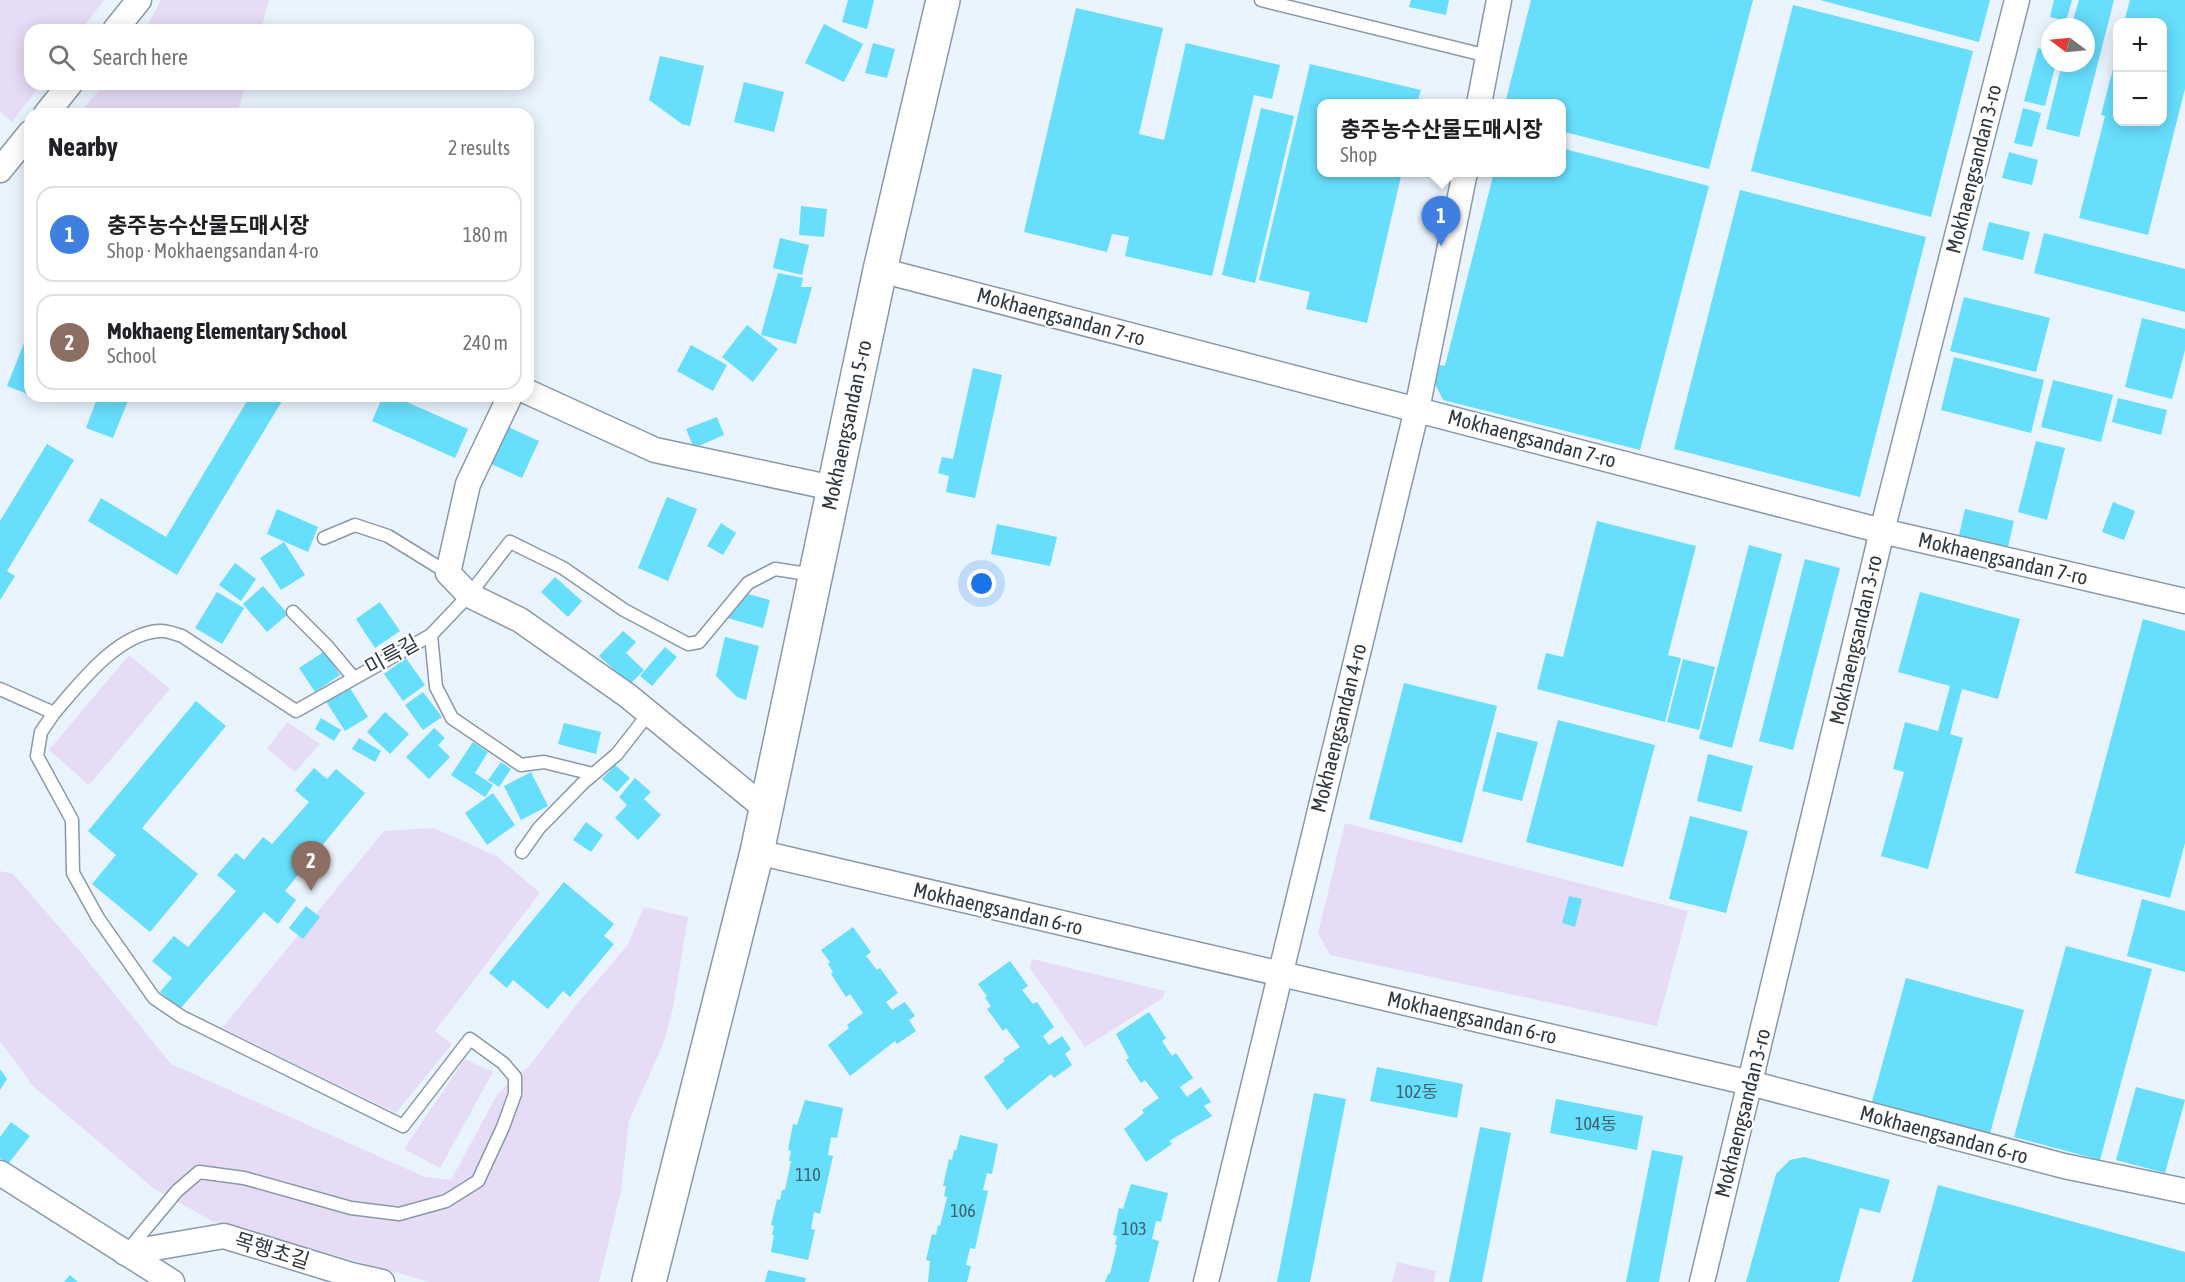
<!DOCTYPE html>
<html lang="en">
<head>
<meta charset="utf-8">
<style>
	:root { --surface:#fff; --page:#f2f2f2; --text:#202124; --muted:#757577; --line:#e0e0e0; --accent:#b45309 }
	body { margin:0; font-family:"Asap Condensed","Noto Sans KR",sans-serif; background:var(--page); color:var(--text) }
	.controls { position:absolute; right:18px; top:18px; display:grid; overflow:hidden; border-radius:12px; box-shadow:0 3px 15px #0003 }
	.controls button { width:54px; height:54px; display:grid; place-items:center; padding:0; border:0; border-bottom:2px solid var(--line); background:var(--surface); color:var(--text); font:30px sans-serif }
	.compass { position:absolute; left:2041px; top:18px; width:54px; height:54px; border-radius:50%; background:var(--surface); box-shadow:0 3px 15px #0003; rotate:286deg }
	.you { position:absolute; left:982px; top:584px; width:21px; height:21px; margin:-15px; border:4px solid #fff; border-radius:50%; background:#1a73e8; box-shadow:0 0 0 9px #1a73e833 }
	.badge { display:grid; place-items:center; width:39px; height:39px; border-radius:50%; background:var(--accent); color:#fff; font-size:20px; font-weight:700 }
	.pin { position:absolute; translate:-50% -50px; filter:drop-shadow(0 2px 3px #0008) }
	.pin::after { content:''; position:absolute; top:32px; width:21px; height:18px; background:inherit; clip-path:polygon(0 0,100% 0,50% 100%) }
	.popup { position:absolute; left:1317px; top:99px; width:249px; height:78px; box-sizing:border-box; display:grid; place-content:center; border-radius:12px; background:var(--surface); filter:drop-shadow(0 2px 4px #0005); font-size:20px; white-space:nowrap; color:var(--muted) }
	.popup b { font-size:22px; color:var(--text) }
	.popup::after { content:''; position:absolute; left:50%; top:100%; margin-left:-12px; border:12px solid transparent; border-top-color:var(--surface) }
	.list { margin:0; padding:0; list-style:none }
	h2 { display:flex; justify-content:space-between; align-items:center; height:78px; margin:0; padding:0 24px; font-size:26px }
	h2 small { font-size:20px; font-weight:400; color:var(--muted) }
	.list li { display:grid; grid-template-columns:39px 1fr auto; gap:18px; align-items:center; box-sizing:border-box; height:96px; margin:0 12px 12px; padding:0 12px; border:2px solid var(--line); border-radius:18px }
	.list b { display:block; font-size:22px; white-space:nowrap }
	.list p { margin:0; font-size:20px; white-space:nowrap; color:var(--muted) }
	.list em { font-size:20px; font-style:normal; color:var(--muted) }
	.icon { flex:none; width:33px; height:33px; fill:none; stroke:currentColor; stroke-width:2; stroke-linecap:round; stroke-linejoin:round }
	.map { position:relative; flex:none; width:2185px; height:1282px; overflow:hidden }
	.search { position:absolute; background:var(--surface); box-shadow:0 3px 15px #0003; left:24px; top:24px; width:510px; height:66px; display:flex; align-items:center; gap:15px; box-sizing:border-box; padding:0 21px; border-radius:18px; color:var(--muted); font-size:22px }
	.panel { position:absolute; background:var(--surface); box-shadow:0 3px 15px #0003; left:24px; top:108px; width:510px; height:294px; border-radius:18px }
	.map>svg:first-child { display:block }
	.green { fill:#e7dcf6 }
	.building { fill:#67defc }
	.lines { fill:none; stroke-linecap:round; stroke-linejoin:round }
	.lane-casing { stroke:#8999a8; stroke-width:15 }
	.street-casing { stroke:#8999a8; stroke-width:27 }
	.secondary-casing { stroke:#8999a8; stroke-width:36 }
	.lane { stroke:#fff; stroke-width:12 }
	.street { stroke:#fff; stroke-width:24 }
	.secondary { stroke:#fff; stroke-width:33 }
	.labels { text-anchor:middle; stroke-width:4.5; stroke-linejoin:round; paint-order:stroke }
	.number-label { font-size:18px; fill:#3e626e }
	.street-label { font-size:21px; fill:#31383e; stroke:#fff }
</style>
</head>
<body>
<div class="map">
<svg width="2185" height="1282" viewBox="0 0 2185 1282">
	<rect width="100%" height="100%" fill="#eaf4fe"/>
	<!-- green -->
	<g class="green">
		<path d="M 0,0 L 104,0 L 81,30 L 30,30 L 30,84 L 41,84 L 12,122 L 0,112 Z"/>
		<path d="M 161,0 L 269,0 L 261,30 L 145,30 Z"/>
		<path d="M 104,84 L 246,84 L 237,114 L 79,114 Z"/>
		<path d="M 129,655 L 170,689 L 89,785 L 49,750 Z"/>
		<path d="M 287,722 L 320,744 L 295,772 L 267,749 Z"/>
		<path d="M 1345,823 L 1688,911 L 1657,1026 L 1330,955 L 1318,933 Z"/>
		<path d="M 434,828 L 498,857 L 540,893 L 435,1031 L 452,1044 L 396,1113 L 222,1028 L 384,831 Z"/>
		<path d="M 0,871 L 13,874 L 79,950 L 171,1064 L 425,1177 L 451,1180 L 498,1093 L 529,1066 L 577,1004 L 627,946 L 644,907 L 688,917 L 673,1008 L 664,1042 L 629,1121 L 621,1191 L 599,1282 L 430,1282 L 212,1221 L 153,1188 L 32,1085 L 0,1041 Z"/>
		<path d="M 1032,959 L 1165,991 L 1163,998 L 1085,1047 L 1030,968 Z"/>
		<path d="M 465,1059 L 493,1072 L 440,1168 L 404,1149 Z"/>
		<path d="M 1397,1262 L 1436,1271 L 1434,1282 L 1392,1282 Z"/>
	</g>
	<!-- building -->
	<g class="building">
		<path d="M 848,0 L 874,0 L 867,29 L 842,22 Z"/>
		<path d="M 1411,0 L 1449,0 L 1446,15 L 1409,7 Z"/>
		<path d="M 1531,0 L 1753,0 L 1709,169 L 1561,131 L 1561,104 L 1505,104 Z"/>
		<path d="M 1820,0 L 1990,0 L 1979,42 Z"/>
		<path d="M 2054,0 L 2072,0 L 2066,21 L 2050,17 Z"/>
		<path d="M 2079,0 L 2114,0 L 2079,137 L 2046,129 L 2062,63 L 2086,63 L 2086,27 L 2071,27 Z"/>
		<path d="M 2130,0 L 2185,0 L 2185,89 L 2148,235 L 2079,218 L 2105,116 L 2101,115 L 2117,53 L 2118,122 L 2162,122 L 2162,22 L 2124,22 Z"/>
		<path d="M 1793,5 L 1973,51 L 1931,217 L 1751,171 Z"/>
		<path d="M 1076,8 L 1163,28 L 1139,134 L 1164,140 L 1186,43 L 1280,65 L 1272,99 L 1254,95 L 1212,276 L 1125,256 L 1129,237 L 1112,234 L 1107,252 L 1024,232 Z"/>
		<path d="M 824,24 L 863,44 L 844,82 L 805,63 Z"/>
		<path d="M 873,43 L 895,49 L 887,78 L 865,73 Z"/>
		<path d="M 2038,48 L 2050,51 L 2050,63 L 2056,63 L 2045,106 L 2024,101 Z"/>
		<path d="M 660,56 L 704,66 L 690,126 L 682,124 L 649,100 Z"/>
		<path d="M 1310,64 L 1421,90 L 1417,104 L 1321,104 L 1321,172 L 1402,172 L 1367,323 L 1306,309 L 1310,292 L 1259,280 Z"/>
		<path d="M 744,82 L 784,92 L 774,132 L 734,122 Z"/>
		<path d="M 1261,108 L 1294,116 L 1255,283 L 1222,275 Z"/>
		<path d="M 2023,108 L 2041,113 L 2032,147 L 2014,143 Z"/>
		<path d="M 1561,148 L 1709,186 L 1640,450 L 1443,400 L 1434,382 L 1439,365 L 1445,366 L 1494,172 L 1561,172 Z"/>
		<path d="M 2009,152 L 2038,160 L 2032,185 L 2002,178 Z"/>
		<path d="M 1740,190 L 1926,237 L 1860,497 L 1674,449 Z"/>
		<path d="M 801,206 L 827,209 L 824,237 L 799,235 Z"/>
		<path d="M 1989,222 L 2030,232 L 2023,260 L 1982,250 Z"/>
		<path d="M 2044,233 L 2185,269 L 2185,312 L 2034,273 Z"/>
		<path d="M 780,238 L 809,245 L 802,275 L 773,268 Z"/>
		<path d="M 778,273 L 803,278 L 801,287 L 812,287 L 796,344 L 761,335 Z"/>
		<path d="M 1964,297 L 2050,318 L 2036,372 L 1950,351 Z"/>
		<path d="M 2142,318 L 2185,329 L 2185,350 L 2172,399 L 2125,387 Z"/>
		<path d="M 747,325 L 778,349 L 753,382 L 722,357 Z"/>
		<path d="M 30,328 L 30,395 L 7,386 Z"/>
		<path d="M 691,345 L 727,365 L 713,391 L 677,371 Z"/>
		<path d="M 1954,357 L 2044,380 L 2031,433 L 1941,410 Z"/>
		<path d="M 973,368 L 1002,375 L 975,498 L 946,492 L 949,476 L 938,473 L 942,457 L 953,459 Z"/>
		<path d="M 2053,380 L 2113,395 L 2101,442 L 2041,427 Z"/>
		<path d="M 98,396 L 130,396 L 113,438 L 86,428 Z"/>
		<path d="M 250,396 L 285,396 L 177,575 L 88,521 L 101,498 L 166,537 Z"/>
		<path d="M 383,396 L 393,396 L 468,429 L 455,458 L 372,421 Z"/>
		<path d="M 2118,398 L 2167,410 L 2161,435 L 2112,422 Z"/>
		<path d="M 717,417 L 724,435 L 694,448 L 686,429 Z"/>
		<path d="M 508,427 L 539,441 L 522,478 L 491,464 Z"/>
		<path d="M 2036,441 L 2065,448 L 2047,520 L 2018,512 Z"/>
		<path d="M 47,444 L 74,460 L 7,571 L 15,576 L 0,600 L 0,521 Z"/>
		<path d="M 667,497 L 697,509 L 668,581 L 638,568 Z"/>
		<path d="M 2113,502 L 2135,511 L 2124,540 L 2102,532 Z"/>
		<path d="M 277,509 L 318,527 L 308,552 L 267,534 Z"/>
		<path d="M 1965,509 L 2014,521 L 2008,547 L 1991,543 L 1989,552 L 1957,544 Z"/>
		<path d="M 1597,521 L 1696,546 L 1668,655 L 1681,658 L 1665,722 L 1537,689 L 1546,653 L 1563,657 Z"/>
		<path d="M 721,523 L 736,533 L 723,555 L 707,546 Z"/>
		<path d="M 997,524 L 1057,537 L 1050,566 L 991,554 Z"/>
		<path d="M 284,542 L 305,575 L 281,590 L 260,558 Z"/>
		<path d="M 1749,545 L 1782,554 L 1732,748 L 1699,739 Z"/>
		<path d="M 1805,559 L 1840,568 L 1793,750 L 1759,741 Z"/>
		<path d="M 235,563 L 256,579 L 241,601 L 219,585 Z"/>
		<path d="M 555,577 L 582,601 L 568,617 L 541,592 Z"/>
		<path d="M 263,586 L 288,614 L 267,632 L 243,604 Z"/>
		<path d="M 217,592 L 244,608 L 222,644 L 195,628 Z"/>
		<path d="M 1920,592 L 2020,619 L 1998,699 L 1962,689 L 1950,734 L 1963,738 L 1928,869 L 1881,856 L 1904,772 L 1893,769 L 1905,722 L 1938,731 L 1950,686 L 1898,672 Z"/>
		<path d="M 748,594 L 770,600 L 763,628 L 727,618 Z"/>
		<path d="M 380,602 L 400,631 L 375,648 L 356,619 Z"/>
		<path d="M 2143,619 L 2185,631 L 2185,843 L 2170,898 L 2075,873 Z"/>
		<path d="M 623,631 L 636,642 L 626,653 L 644,670 L 630,684 L 599,656 Z"/>
		<path d="M 725,637 L 759,646 L 746,700 L 737,697 L 716,676 Z"/>
		<path d="M 665,647 L 677,657 L 652,686 L 640,676 Z"/>
		<path d="M 325,651 L 340,675 L 315,692 L 299,668 Z"/>
		<path d="M 406,658 L 425,685 L 403,701 L 384,674 Z"/>
		<path d="M 1683,659 L 1715,667 L 1699,730 L 1667,722 Z"/>
		<path d="M 1404,683 L 1497,706 L 1462,843 L 1369,819 Z"/>
		<path d="M 348,685 L 368,717 L 345,731 L 325,700 Z"/>
		<path d="M 423,692 L 442,717 L 423,730 L 405,705 Z"/>
		<path d="M 196,701 L 226,726 L 142,828 L 198,874 L 150,932 L 92,884 L 116,855 L 88,831 Z"/>
		<path d="M 385,712 L 409,734 L 390,754 L 367,732 Z"/>
		<path d="M 321,718 L 341,730 L 334,741 L 315,729 Z"/>
		<path d="M 1558,720 L 1655,745 L 1623,867 L 1526,842 Z"/>
		<path d="M 564,723 L 601,732 L 596,754 L 558,744 Z"/>
		<path d="M 434,728 L 445,738 L 438,745 L 450,757 L 429,779 L 406,757 Z"/>
		<path d="M 1497,732 L 1538,742 L 1522,801 L 1482,791 Z"/>
		<path d="M 359,738 L 381,751 L 375,762 L 352,749 Z"/>
		<path d="M 473,742 L 488,752 L 475,773 L 493,785 L 485,797 L 451,775 Z"/>
		<path d="M 1708,754 L 1753,766 L 1741,812 L 1697,801 Z"/>
		<path d="M 501,762 L 511,769 L 499,787 L 488,780 Z"/>
		<path d="M 615,765 L 630,778 L 617,792 L 602,779 Z"/>
		<path d="M 314,768 L 327,779 L 336,769 L 365,793 L 285,891 L 296,900 L 278,924 L 264,912 L 180,1009 L 160,992 L 172,978 L 152,961 L 174,936 L 188,947 L 236,891 L 217,875 L 236,853 L 244,860 L 263,837 L 272,844 L 309,802 L 295,790 Z"/>
		<path d="M 531,772 L 548,806 L 521,820 L 504,786 Z"/>
		<path d="M 635,778 L 651,792 L 644,799 L 661,815 L 638,840 L 615,818 L 627,805 L 619,797 Z"/>
		<path d="M 493,793 L 515,825 L 487,845 L 465,813 Z"/>
		<path d="M 1690,816 L 1748,831 L 1726,913 L 1669,899 Z"/>
		<path d="M 586,822 L 603,835 L 591,852 L 573,840 Z"/>
		<path d="M 564,882 L 614,924 L 604,936 L 614,944 L 570,997 L 563,991 L 548,1009 L 513,980 L 507,988 L 489,973 Z"/>
		<path d="M 1569,896 L 1582,899 L 1575,927 L 1562,923 Z"/>
		<path d="M 2142,899 L 2185,911 L 2185,972 L 2127,956 Z"/>
		<path d="M 306,906 L 320,917 L 303,939 L 289,928 Z"/>
		<path d="M 853,927 L 871,952 L 866,956 L 877,970 L 880,968 L 898,993 L 886,1002 L 892,1010 L 905,1002 L 915,1016 L 909,1020 L 916,1031 L 897,1044 L 895,1041 L 850,1076 L 828,1045 L 849,1028 L 847,1025 L 863,1013 L 850,994 L 846,997 L 831,974 L 833,972 L 828,964 L 830,962 L 821,950 Z"/>
		<path d="M 2066,946 L 2152,969 L 2100,1160 L 2014,1137 Z"/>
		<path d="M 1010,961 L 1028,986 L 1022,990 L 1033,1004 L 1037,1002 L 1054,1027 L 1043,1036 L 1049,1045 L 1062,1036 L 1071,1049 L 1065,1054 L 1072,1065 L 1054,1078 L 1051,1074 L 1007,1110 L 984,1077 L 1005,1061 L 1003,1059 L 1020,1047 L 1006,1028 L 1003,1031 L 987,1009 L 991,1006 L 985,998 L 987,996 L 978,984 Z"/>
		<path d="M 1906,978 L 2024,1010 L 1989,1137 L 1871,1105 Z"/>
		<path d="M 1149,1012 L 1166,1038 L 1162,1041 L 1172,1056 L 1176,1053 L 1193,1078 L 1180,1087 L 1187,1097 L 1201,1087 L 1211,1102 L 1204,1106 L 1212,1116 L 1169,1141 L 1172,1144 L 1146,1162 L 1124,1129 L 1144,1113 L 1142,1110 L 1159,1098 L 1145,1080 L 1141,1083 L 1126,1060 L 1129,1058 L 1116,1034 Z"/>
		<path d="M 1377,1067 L 1463,1084 L 1457,1118 L 1370,1101 Z"/>
		<path d="M 0,1069 L 7,1079 L 0,1090 Z"/>
		<path d="M 2136,1087 L 2185,1100 L 2165,1173 L 2116,1160 Z"/>
		<path d="M 1314,1093 L 1346,1099 L 1310,1282 L 1277,1282 Z"/>
		<path d="M 1556,1099 L 1643,1116 L 1637,1150 L 1550,1133 Z"/>
		<path d="M 805,1100 L 843,1108 L 837,1138 L 831,1137 L 828,1155 L 833,1156 L 820,1214 L 814,1212 L 811,1229 L 815,1230 L 808,1260 L 771,1252 L 774,1235 L 772,1235 L 774,1226 L 771,1225 L 777,1199 L 780,1200 L 782,1190 L 785,1190 L 791,1161 L 789,1161 L 791,1151 L 788,1150 L 793,1124 L 797,1125 Z"/>
		<path d="M 11,1122 L 30,1136 L 8,1164 L 0,1158 L 0,1137 Z"/>
		<path d="M 1480,1127 L 1511,1133 L 1482,1282 L 1449,1282 Z"/>
		<path d="M 960,1135 L 998,1144 L 992,1174 L 987,1173 L 983,1190 L 988,1191 L 975,1249 L 970,1248 L 966,1265 L 971,1266 L 967,1282 L 928,1282 L 930,1261 L 926,1260 L 932,1234 L 936,1235 L 938,1225 L 940,1226 L 947,1197 L 944,1196 L 946,1186 L 943,1186 L 949,1159 L 952,1160 L 954,1150 L 956,1151 Z"/>
		<path d="M 1652,1150 L 1683,1156 L 1659,1282 L 1626,1282 Z"/>
		<path d="M 1804,1157 L 1890,1180 L 1880,1213 L 1860,1208 L 1839,1282 L 1746,1282 L 1776,1174 L 1790,1160 Z"/>
		<path d="M 1131,1184 L 1168,1193 L 1161,1222 L 1156,1221 L 1152,1239 L 1159,1241 L 1149,1282 L 1105,1282 L 1108,1274 L 1110,1274 L 1117,1245 L 1115,1245 L 1117,1236 L 1113,1235 L 1119,1208 L 1123,1209 Z"/>
		<path d="M 1938,1185 L 2185,1252 L 2185,1282 L 1912,1282 Z"/>
		<path d="M 768,1270 L 806,1278 L 805,1282 L 765,1282 Z"/>
		<path d="M 70,1275 L 78,1282 L 64,1282 Z"/>
	</g>
	<g class="lines">
		<defs>
			<g id="lane">
				<path d="M 1261,0 L 1488,56"/>
				<path d="M 324,538 L 355,525 L 388,536 L 448,573"/>
				<path d="M 293,612 L 327,646 L 353,677"/>
				<path d="M 431,635 L 436,687 L 452,718 L 521,765 L 544,762 L 593,774"/>
				<path d="M 0,689 L 54,713 C 80,683 117,634 159,631 C 166,630 175,634 182,636 L 296,711 L 431,635 L 469,595 L 510,542 L 563,568 L 624,610 L 688,644 L 699,642 L 748,583 L 775,569 L 814,575"/>
				<path d="M 54,713 L 41,732 L 37,756 L 72,820 L 73,873 L 98,918 L 154,998 L 182,1017 L 403,1126 L 470,1039 L 503,1063 L 515,1077 L 515,1094 L 503,1127 L 478,1181 L 446,1201 L 399,1214 L 351,1208 L 244,1178 L 199,1172 L 177,1191 L 128,1250"/>
				<path d="M 522,852 L 539,828 L 583,783 L 617,754 L 649,713"/>
			</g>
			<g id="street">
				<path d="M 115,30 L 139,0"/>
				<path d="M 1479,104 L 1499,0"/>
				<path d="M 46,114 L 70,84"/>
				<path d="M 0,170 L 30,133"/>
				<path d="M 880,270 L 1882,531 L 2185,601"/>
				<path d="M 528,392 L 655,450 L 833,488"/>
				<path d="M 510,396 L 468,484 L 448,573 L 469,595 L 520,620 L 628,696 L 766,809"/>
				<path d="M 757,852 L 1750,1083 L 2064,1166 L 2185,1191"/>
				<path d="M 0,1173 L 172,1282"/>
				<path d="M 125,1253 L 224,1236 L 351,1275 L 382,1282"/>
				<path d="M 1206,1282 L 1417,409 L 1465,172"/>
				<path d="M 1702,1282 L 1882,531 L 2017,0"/>
			</g>
			<path id="secondary" d="M 649,1282 L 757,852 L 880,270 L 943,0"/>
		</defs>
		<!-- lane casing -->
		<use href="#lane" class="lane-casing"/>
		<!-- street casing -->
		<use href="#street" class="street-casing"/>
		<!-- secondary casing -->
		<use href="#secondary" class="secondary-casing"/>
		<!-- lane -->
		<use href="#lane" class="lane"/>
		<!-- street -->
		<use href="#street" class="street"/>
		<!-- secondary -->
		<use href="#secondary" class="secondary"/>
	</g>
	<g class="labels">
		<!-- number labels -->
		<g class="number-label">
			<text x="1417" y="1098">102동</text>
			<text x="1596" y="1130">104동</text>
			<text x="808" y="1181">110</text>
			<text x="963" y="1217">106</text>
			<text x="1134" y="1235">103</text>
		</g>
		<!-- street labels -->
		<g class="street-label">
			<text transform="translate(1974 169) rotate(-76)" y="7">Mokhaengsandan 3-ro</text>
			<text transform="translate(1061 317) rotate(15)" y="7">Mokhaengsandan 7-ro</text>
			<text transform="translate(847 425) rotate(-78)" y="7">Mokhaengsandan 5-ro</text>
			<text transform="translate(1532 439) rotate(15)" y="7">Mokhaengsandan 7-ro</text>
			<text transform="translate(2003 559) rotate(13)" y="7">Mokhaengsandan 7-ro</text>
			<text transform="translate(1856 640) rotate(-77)" y="7">Mokhaengsandan 3-ro</text>
			<text transform="translate(392 655) rotate(-29)" y="7">미륵길</text>
			<text transform="translate(1339 728) rotate(-76)" y="7">Mokhaengsandan 4-ro</text>
			<text transform="translate(998 909) rotate(13)" y="7">Mokhaengsandan 6-ro</text>
			<text transform="translate(1472 1018) rotate(13)" y="7">Mokhaengsandan 6-ro</text>
			<text transform="translate(1743 1113) rotate(-76)" y="7">Mokhaengsandan 3-ro</text>
			<text transform="translate(1944 1135) rotate(15)" y="7">Mokhaengsandan 6-ro</text>
			<text transform="translate(272 1251) rotate(17)" y="7">목행초길</text>
		</g>
	</g>
</svg>
<div class="controls">
<button>+</button>
<button>−</button>
</div>
<svg class="compass" viewBox="-18 -18 36 36"><path d="M0-13l5 13h-10z" fill="#e53935"/><path d="M0 13l5-13h-10z" fill="#757577"/></svg>
<div class="you"></div>
<div class="pin badge" style="left:1441px;top:246px;background:#3f7fe0">1</div>
<div class="popup"><b>충주농수산물도매시장</b>Shop</div>
<div class="pin badge" style="left:311px;top:891px;background:#8d6e63">2</div>
<div class="search"><svg class="icon" aria-label="search" viewBox="0 0 24 24"><circle cx="10" cy="10" r="6"/><path d="M15 15l6 6"/></svg>Search here</div>
<section class="panel">
<h2>Nearby<small>2 results</small></h2>
<ul class="list">
<li><span class="badge" style="background:#3f7fe0">1</span><div><b>충주농수산물도매시장</b><p>Shop · Mokhaengsandan 4-ro</p></div><em>180 m</em></li>
<li><span class="badge" style="background:#8d6e63">2</span><div><b>Mokhaeng Elementary School</b><p>School</p></div><em>240 m</em></li>
</ul>
</section>
</div>
</body>
</html>
